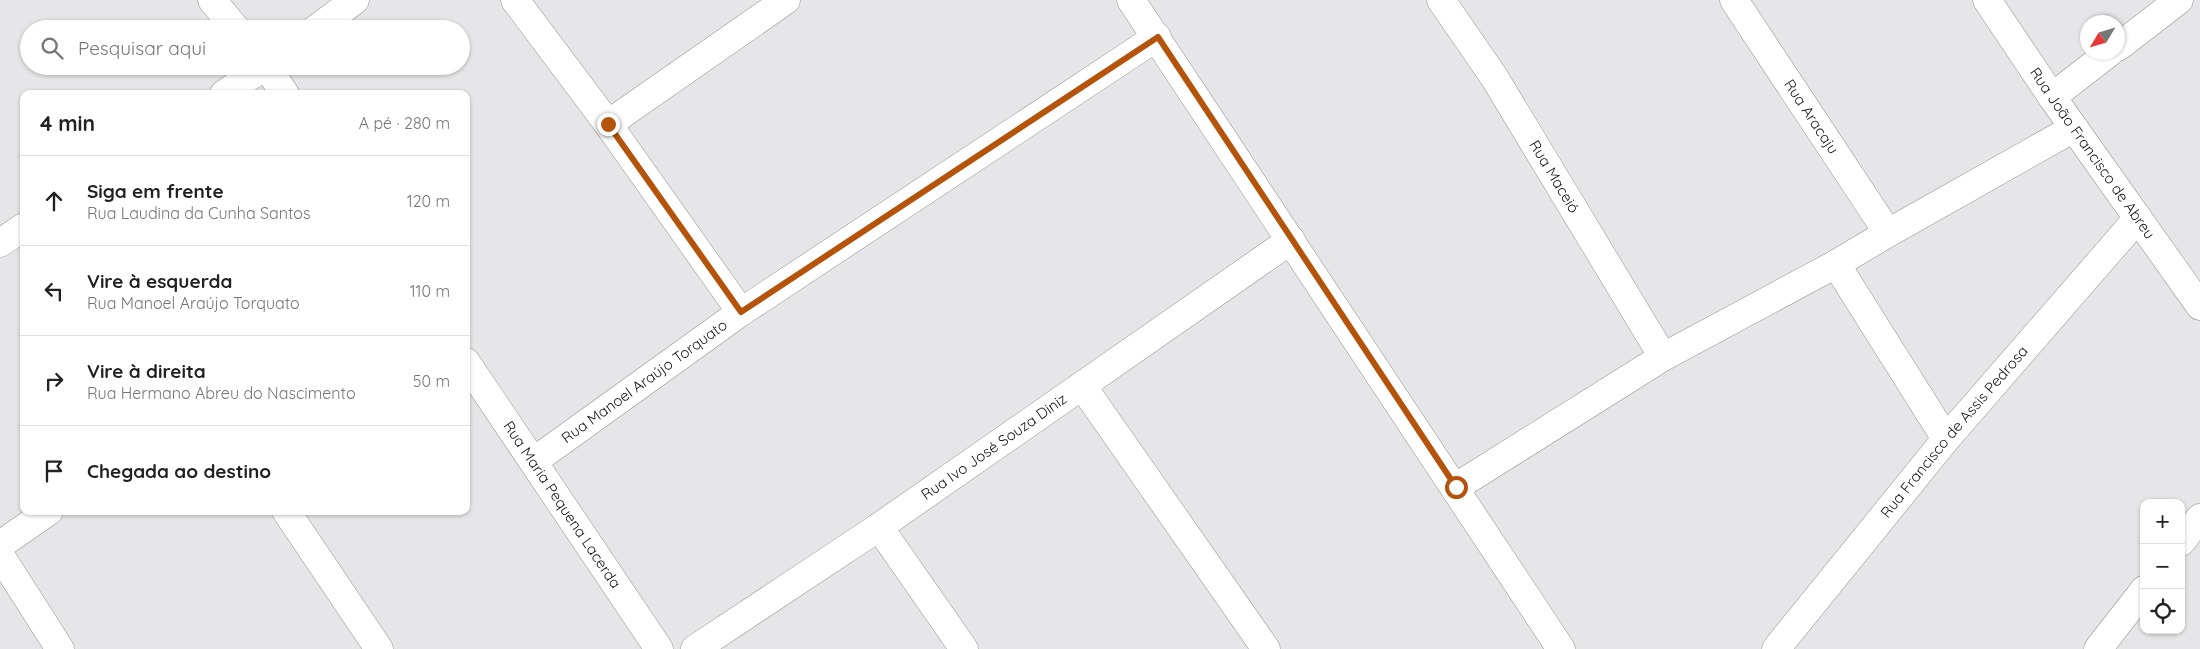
<!DOCTYPE html>
<html lang="pt">
<head>
<meta charset="utf-8">
<style>
	:root { --surface:#fff; --page:#f6f6f6; --text:#222; --muted:#767676; --line:#e0e0e0 }
	body { margin:0; font-family:Quicksand,sans-serif; background:var(--page); color:var(--text) }
	.controls { position:absolute; right:15px; bottom:15px; display:grid; overflow:hidden; border-radius:10px; box-shadow:0 1px 4px #0004 }
	.controls button { width:45px; height:45px; display:grid; place-items:center; padding:0; border:0; border-bottom:1px solid var(--line); background:var(--surface); color:var(--text); font:25px sans-serif }
	.compass { position:absolute; left:2080px; top:15px; width:45px; height:45px; border-radius:50%; background:var(--surface); box-shadow:0 1px 4px #0004; rotate:232deg }
	.stop { position:absolute; width:15px; height:15px; margin:-11px; border:4px solid #b45309; border-radius:50%; background:#fff }
	.stop.end { background:#b45309; border-color:#fff; box-shadow:0 1px 5px #0008 }
	.list { margin:0; padding:0; list-style:none }
	h2 { display:flex; justify-content:space-between; align-items:center; height:65px; margin:0; padding:0 20px; font-size:21px }
	h2 small { font-size:16px; font-weight:400; color:var(--muted) }
	.list li { display:grid; grid-template-columns:32px 1fr auto; gap:15px; align-items:center; box-sizing:border-box; height:90px; padding:0 20px; border-top:1px solid var(--line) }
	.list b { display:block; font-size:19px; white-space:nowrap }
	.list p { margin:0; font-size:16px; white-space:nowrap; color:var(--muted) }
	.list em { font-size:16px; font-style:normal; color:var(--muted) }
	.icon { flex:none; width:28px; height:28px; fill:none; stroke:currentColor; stroke-width:2; stroke-linecap:round; stroke-linejoin:round }
	.map { position:relative; flex:none; width:2200px; height:649px; overflow:hidden }
	.search { position:absolute; background:var(--surface); box-shadow:0 1px 4px #0004; left:20px; top:20px; width:450px; height:55px; display:flex; align-items:center; gap:12px; box-sizing:border-box; padding:0 18px; border-radius:28px; color:var(--muted); font-size:19px }
	.panel { position:absolute; background:var(--surface); box-shadow:0 1px 4px #0004; left:20px; top:90px; width:450px; height:425px; border-radius:10px }
	.map>svg:first-child { display:block }
	.lines { fill:none; stroke-linecap:round; stroke-linejoin:round }
	.minor-casing { stroke:#939394; stroke-width:29 }
	.minor { stroke:#fff; stroke-width:28 }
	.route { stroke:#b45309; stroke-width:6 }
	.labels { text-anchor:middle; stroke-width:4; stroke-linejoin:round; paint-order:stroke }
	.street-label { font-size:15px; fill:#141415; stroke:#e6e6e8 }
</style>
</head>
<body>
<div class="map">
<svg width="2200" height="649" viewBox="0 0 2200 649">
	<rect width="100%" height="100%" fill="#e6e6e8"/>
	<g class="lines">
		<defs>
			<g id="minor">
				<path d="M 212,0 L 236,29"/>
				<path d="M 515,0 L 608,124 L 741,312"/>
				<path d="M 1131,0 L 1561,649"/>
				<path id="s1" d="M 1441,0 L 1494,77 L 1663,357"/>
				<path id="s2" d="M 1734,0 L 1888,233"/>
				<path id="s3" d="M 1987,0 L 2052,97 L 2200,306"/>
				<path d="M 316,29 L 355,0"/>
				<path d="M 2118,47 L 2179,0"/>
				<path d="M 266,66 L 285,94"/>
				<path d="M 224,94 L 265,66"/>
				<path d="M 2052,97 L 2110,52"/>
				<path d="M 608,124 L 786,0"/>
				<path d="M 0,243 L 24,227"/>
				<path d="M 1836,264 L 1946,439"/>
				<path id="s4" d="M 466,362 L 659,649"/>
				<path d="M 1083,387 L 1266,649"/>
				<path id="s5" d="M 534,461 L 741,312 L 1157,37"/>
				<path d="M 1456,487 L 1663,357 L 1836,264 L 1888,233 L 2074,128"/>
				<path d="M 286,511 L 379,649"/>
				<path d="M 879,527 L 964,649"/>
				<path d="M 2181,542 L 2200,518"/>
				<path d="M 0,545 L 49,511"/>
				<path d="M 0,555 L 60,649"/>
				<path id="s6" d="M 695,649 L 879,527 L 1291,240"/>
				<path id="s7" d="M 1776,649 L 1946,439 L 2138,218"/>
				<path d="M 2098,649 L 2144,590"/>
			</g>
		</defs>
		<!-- minor casing -->
		<use href="#minor" class="minor-casing"/>
		<!-- minor -->
		<use href="#minor" class="minor"/>
	</g>
	<g class="lines">
		<!-- route -->
		<path class="route" d="M 608,124 L 741,312 L 1158,37 L 1456,487"/>
	</g>
	<g class="labels">
		<!-- street labels -->
		<g class="street-label">
			<text dy="5" stroke="none"><textPath href="#s2" startOffset="140">Rua Aracaju</textPath></text>
			<text dy="5" stroke="none"><textPath href="#s3" startOffset="186">Rua João Francisco de Abreu</textPath></text>
			<text dy="5" stroke="none"><textPath href="#s1" startOffset="210">Rua Maceió</textPath></text>
			<text dy="5" stroke="none"><textPath href="#s5" startOffset="136">Rua Manoel Araújo Torquato</textPath></text>
			<text dy="5" stroke="none"><textPath href="#s7" startOffset="281">Rua Francisco de Assis Pedrosa</textPath></text>
			<text dy="5" stroke="none"><textPath href="#s6" startOffset="361">Rua Ivo José Souza Diniz</textPath></text>
			<text dy="5" stroke="none"><textPath href="#s4" startOffset="172">Rua Maria Pequena Lacerda</textPath></text>
		</g>
	</g>
</svg>
<div class="controls">
<button>+</button>
<button>−</button>
<button><svg class="icon" aria-label="locate" viewBox="0 0 24 24"><circle cx="12" cy="12" r="6"/><path d="M12 2v4M12 18v4M2 12h4M18 12h4"/></svg></button>
</div>
<svg class="compass" viewBox="-18 -18 36 36"><path d="M0-13l5 13h-10z" fill="#e53935"/><path d="M0 13l5-13h-10z" fill="#767676"/></svg>
<div class="stop" style="left:1456px;top:487px"></div>
<div class="stop end" style="left:608px;top:124px"></div>
<div class="search"><svg class="icon" aria-label="search" viewBox="0 0 24 24"><circle cx="10" cy="10" r="6"/><path d="M15 15l6 6"/></svg>Pesquisar aqui</div>
<section class="panel">
<h2>4 min<small>A pé · 280 m</small></h2>
<ul class="list">
<li><svg class="icon" aria-label="ahead" viewBox="0 0 24 24"><path d="M12 20V5M6 11l6-6 6 6"/></svg><div><b>Siga em frente</b><p>Rua Laudina da Cunha Santos</p></div><em>120 m</em></li>
<li><svg class="icon" aria-label="left" viewBox="0 0 24 24"><path d="M17 20v-9H6M10 6l-5 5 5 5"/></svg><div><b>Vire à esquerda</b><p>Rua Manoel Araújo Torquato</p></div><em>110 m</em></li>
<li><svg class="icon" aria-label="right" viewBox="0 0 24 24"><path d="M7 20v-9h11M14 6l5 5-5 5"/></svg><div><b>Vire à direita</b><p>Rua Hermano Abreu do Nascimento</p></div><em>50 m</em></li>
<li><svg class="icon" aria-label="arrive" viewBox="0 0 24 24"><path d="M6 21V4h12l-3 4 3 4H6"/></svg><div><b>Chegada ao destino</b></div></li>
</ul>
</section>
</div>
</body>
</html>
